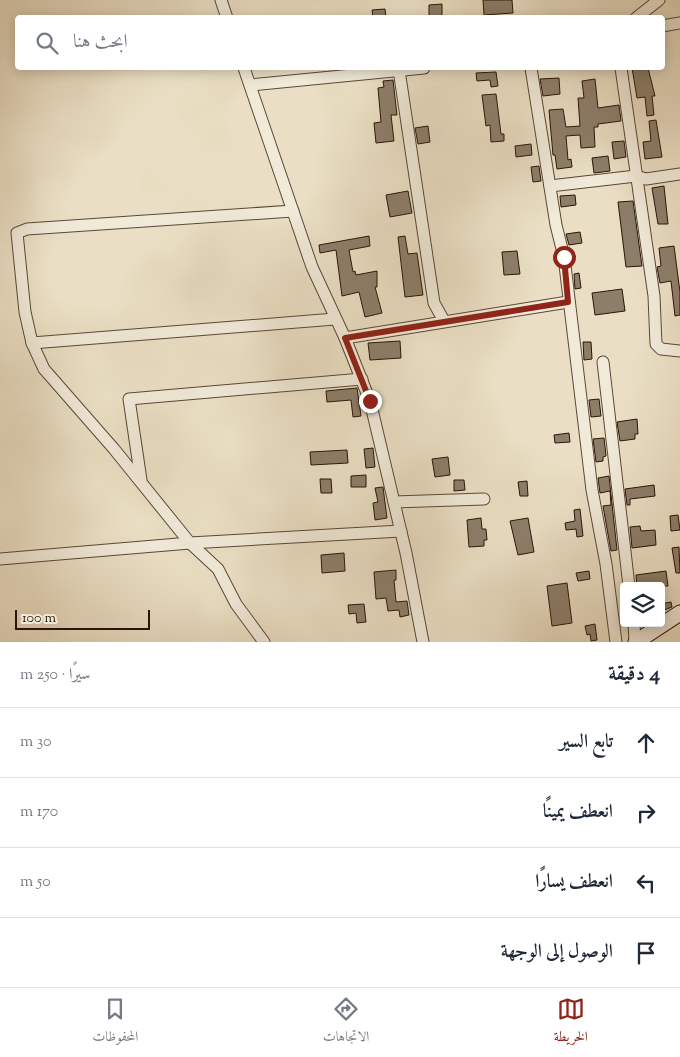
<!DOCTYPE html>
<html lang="ar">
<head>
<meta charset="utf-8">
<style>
	:root { --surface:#fff; --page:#f6f6f7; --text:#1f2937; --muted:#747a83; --line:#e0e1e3; --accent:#8f2418 }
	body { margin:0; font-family:"Sorts Mill Goudy",Amiri,serif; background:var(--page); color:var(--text); direction:rtl }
	.controls { position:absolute; right:15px; bottom:15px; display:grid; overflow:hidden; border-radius:5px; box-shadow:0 2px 12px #0003 }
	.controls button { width:45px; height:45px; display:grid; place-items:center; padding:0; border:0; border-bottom:1px solid var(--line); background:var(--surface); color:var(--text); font:25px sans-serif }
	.scale { position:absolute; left:15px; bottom:12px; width:135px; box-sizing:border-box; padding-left:5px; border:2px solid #291509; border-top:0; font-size:14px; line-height:18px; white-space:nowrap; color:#291509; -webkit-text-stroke:4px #f1ead9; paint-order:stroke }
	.stop { position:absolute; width:15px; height:15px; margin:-11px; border:4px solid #8f2418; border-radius:50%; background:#fff }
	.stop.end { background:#8f2418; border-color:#fff; box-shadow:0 1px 5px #0008 }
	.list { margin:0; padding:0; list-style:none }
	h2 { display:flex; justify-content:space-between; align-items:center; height:65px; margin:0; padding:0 20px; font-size:21px }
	h2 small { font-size:16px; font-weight:400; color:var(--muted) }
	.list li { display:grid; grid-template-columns:32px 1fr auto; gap:15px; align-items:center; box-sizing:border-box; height:70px; padding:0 20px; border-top:1px solid var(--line) }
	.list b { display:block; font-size:19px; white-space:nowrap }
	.list em { font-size:16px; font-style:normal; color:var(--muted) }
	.icon { flex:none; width:28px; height:28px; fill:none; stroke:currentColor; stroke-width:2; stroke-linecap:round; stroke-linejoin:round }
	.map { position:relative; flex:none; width:680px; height:642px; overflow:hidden; direction:ltr }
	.search { position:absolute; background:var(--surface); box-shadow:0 2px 12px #0003; left:15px; right:15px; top:15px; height:55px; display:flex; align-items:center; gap:12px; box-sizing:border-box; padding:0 18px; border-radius:5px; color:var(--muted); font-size:19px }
	.sheet { height:345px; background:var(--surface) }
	nav { display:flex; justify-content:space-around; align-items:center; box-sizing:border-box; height:70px; border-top:1px solid var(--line); background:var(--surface); font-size:14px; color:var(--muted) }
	nav a { display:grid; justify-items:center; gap:2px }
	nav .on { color:var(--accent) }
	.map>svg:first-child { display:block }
	.building { fill:#8d7e6a; stroke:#291509 }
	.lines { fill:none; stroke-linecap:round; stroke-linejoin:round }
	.street-casing { stroke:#594838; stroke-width:13 }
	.secondary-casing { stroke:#291509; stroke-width:17 }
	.street { stroke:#f1ead9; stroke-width:11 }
	.secondary { stroke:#f1ead9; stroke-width:15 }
	.route { stroke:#8f2418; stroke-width:6 }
</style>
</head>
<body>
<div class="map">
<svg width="680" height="642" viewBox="0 0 680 642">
	<rect width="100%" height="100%" fill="#eadfc4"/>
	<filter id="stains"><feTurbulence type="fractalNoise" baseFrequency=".004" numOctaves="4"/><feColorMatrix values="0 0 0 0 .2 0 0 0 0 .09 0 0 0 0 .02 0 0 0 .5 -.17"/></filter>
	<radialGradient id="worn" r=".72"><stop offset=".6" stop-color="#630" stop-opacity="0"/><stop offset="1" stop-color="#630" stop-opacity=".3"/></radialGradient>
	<!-- building -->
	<g class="building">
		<path d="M 483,0 L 512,0 L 513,13 L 484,15 Z"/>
		<path d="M 442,4 L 442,18 L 429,18 L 429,5 Z"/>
		<path d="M 385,9 L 386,18 L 373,18 L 372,10 Z"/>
		<path d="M 632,68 L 648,68 L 655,96 L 652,96 L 654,115 L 647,116 L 645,97 L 637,98 Z"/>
		<path d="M 496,72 L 498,86 L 491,87 L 490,80 L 477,81 L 476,73 Z"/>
		<path d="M 559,78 L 560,94 L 543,96 L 540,79 Z"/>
		<path d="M 595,79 L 598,108 L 619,105 L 621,121 L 598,124 L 598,127 L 594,127 L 595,147 L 581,148 L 580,135 L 566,136 L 568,160 L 571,159 L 572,167 L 557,169 L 555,155 L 553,155 L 549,110 L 563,109 L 566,127 L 580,126 L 578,98 L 584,98 L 582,81 Z"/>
		<path d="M 393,80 L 397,115 L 391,115 L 394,141 L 376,143 L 374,123 L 381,122 L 378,88 L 384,87 L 383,81 Z"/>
		<path d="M 496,94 L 501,134 L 504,134 L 504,141 L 491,142 L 490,125 L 486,126 L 482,95 Z"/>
		<path d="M 656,120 L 662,157 L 645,159 L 643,142 L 651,141 L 649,121 Z"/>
		<path d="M 428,126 L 430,142 L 418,144 L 415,128 Z"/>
		<path d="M 624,141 L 626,157 L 614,159 L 612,142 Z"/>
		<path d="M 531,144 L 532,155 L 516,157 L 515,146 Z"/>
		<path d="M 608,156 L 610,171 L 594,173 L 592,158 Z"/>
		<path d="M 539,166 L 541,181 L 533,182 L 531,167 Z"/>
		<path d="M 664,186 L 668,224 L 658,224 L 652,188 Z"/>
		<path d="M 408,191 L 412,213 L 390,217 L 386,195 Z"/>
		<path d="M 575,195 L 576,205 L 561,207 L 560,196 Z"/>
		<path d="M 633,201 L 642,266 L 626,267 L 618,202 Z"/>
		<path d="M 580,232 L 582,243 L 569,245 L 566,234 Z"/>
		<path d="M 369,236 L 370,246 L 349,250 L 353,272 L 355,271 L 356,275 L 377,271 L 377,287 L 375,287 L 382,313 L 365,317 L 359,292 L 342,296 L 336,250 L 320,253 L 319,245 Z"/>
		<path d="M 405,236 L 408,254 L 417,253 L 423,295 L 405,297 L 398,237 Z"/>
		<path d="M 674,246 L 680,292 L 680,315 L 675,316 L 671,281 L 660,283 L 657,267 L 661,266 L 659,248 Z"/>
		<path d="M 517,251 L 520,274 L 504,275 L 502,252 Z"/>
		<path d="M 579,273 L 581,288 L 575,289 L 574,274 Z"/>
		<path d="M 622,289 L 625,311 L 595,315 L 592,293 Z"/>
		<path d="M 400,341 L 401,358 L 370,360 L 368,343 Z"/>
		<path d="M 583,342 L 591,342 L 592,359 L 584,360 Z"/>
		<path d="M 357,388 L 361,416 L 353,417 L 351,400 L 327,402 L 326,391 Z"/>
		<path d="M 599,399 L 601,416 L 591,417 L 589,400 Z"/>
		<path d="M 637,419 L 638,434 L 635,434 L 635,439 L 620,441 L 617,422 Z"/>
		<path d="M 569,433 L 570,442 L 555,443 L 554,435 Z"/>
		<path d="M 604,438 L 606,456 L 603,457 L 603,461 L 596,462 L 593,439 Z"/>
		<path d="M 373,448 L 375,467 L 366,468 L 364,449 Z"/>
		<path d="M 347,450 L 348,463 L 311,465 L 310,452 Z"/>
		<path d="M 448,457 L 450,475 L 435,477 L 432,459 Z"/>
		<path d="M 366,475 L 366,487 L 351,487 L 351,476 Z"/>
		<path d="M 609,476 L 617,550 L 611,551 L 603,506 L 611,505 L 610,491 L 600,493 L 598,478 Z"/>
		<path d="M 320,479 L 331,479 L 332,493 L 321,493 Z"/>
		<path d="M 454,480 L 464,480 L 465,490 L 454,491 Z"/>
		<path d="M 527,481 L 528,496 L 520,496 L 518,482 Z"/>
		<path d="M 654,485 L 655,496 L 630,499 L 630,505 L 627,505 L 625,489 Z"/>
		<path d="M 383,487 L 387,518 L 375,520 L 373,503 L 378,502 L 375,488 Z"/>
		<path d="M 580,509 L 583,536 L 577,537 L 576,529 L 566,530 L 565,523 L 575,521 L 574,510 Z"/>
		<path d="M 678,515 L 680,530 L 671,531 L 670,516 Z"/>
		<path d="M 481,518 L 482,529 L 486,529 L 487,540 L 484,540 L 484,546 L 469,547 L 467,520 Z"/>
		<path d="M 528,518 L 534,552 L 518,555 L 510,521 Z"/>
		<path d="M 640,526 L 641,531 L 655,530 L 656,545 L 632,548 L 630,527 Z"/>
		<path d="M 679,547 L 680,573 L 676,573 L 672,548 Z"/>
		<path d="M 344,553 L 345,571 L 322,573 L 321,555 Z"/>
		<path d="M 396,570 L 396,580 L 394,580 L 396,602 L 407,601 L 409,615 L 400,617 L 399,610 L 388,611 L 386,598 L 376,599 L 374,572 Z"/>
		<path d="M 589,571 L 590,579 L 578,581 L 576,573 Z"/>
		<path d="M 666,571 L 668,586 L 637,586 L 636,575 Z"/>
		<path d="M 567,583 L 572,623 L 552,626 L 547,586 Z"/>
		<path d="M 671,602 L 672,607 L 662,611 L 661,604 Z"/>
		<path d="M 364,604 L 366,622 L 357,623 L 356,613 L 349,614 L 348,605 Z"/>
		<path d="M 595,624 L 597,640 L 591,641 L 590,634 L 587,635 L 585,626 Z"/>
	</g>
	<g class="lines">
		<defs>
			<g id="street">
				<path d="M 221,0 L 227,18"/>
				<path d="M 636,18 L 659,0"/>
				<path d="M 662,26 L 680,23"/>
				<path d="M 244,68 L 312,267 L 345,338 L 370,401 L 406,553 L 423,642"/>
				<path d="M 531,68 L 556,225 L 564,257 L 592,490 L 606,564 L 616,642"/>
				<path d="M 621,68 L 654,296 L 656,344 L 661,349 L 680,351"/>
				<path d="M 399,70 L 434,303 L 444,321"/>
				<path d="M 250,85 L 424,68"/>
				<path d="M 550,186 L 636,176 L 646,179 L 680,174"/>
				<path d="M 345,338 L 568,302"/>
				<path d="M 32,343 L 335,319"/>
				<path d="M 603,362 L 629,586"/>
				<path d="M 141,480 L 129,399 L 362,379"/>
				<path d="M 394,502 L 484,499"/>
				<path d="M 0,559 L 190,543 L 401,531"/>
				<path d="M 634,623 L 635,642"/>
				<path d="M 264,642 L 236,604 L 218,569 L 190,543 L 114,449 L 44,369 L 32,343 L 25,312 L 17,233 L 27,229 L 293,211"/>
			</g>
			<path id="secondary" d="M 636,642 L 680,613"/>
		</defs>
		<!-- street casing -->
		<use href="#street" class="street-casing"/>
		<!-- secondary casing -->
		<use href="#secondary" class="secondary-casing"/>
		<!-- street -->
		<use href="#street" class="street"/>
		<!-- secondary -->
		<use href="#secondary" class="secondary"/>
	</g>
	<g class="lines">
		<!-- route -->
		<path class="route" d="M 370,401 L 345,338 L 568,302 L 564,257"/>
	</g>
	<rect width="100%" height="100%" filter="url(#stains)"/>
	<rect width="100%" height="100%" fill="url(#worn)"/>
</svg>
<div class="controls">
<button><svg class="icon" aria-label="layers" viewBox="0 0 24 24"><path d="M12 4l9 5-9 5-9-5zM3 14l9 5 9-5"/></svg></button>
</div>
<div class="scale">100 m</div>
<div class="stop" style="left:564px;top:257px"></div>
<div class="stop end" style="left:370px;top:401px"></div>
<div class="search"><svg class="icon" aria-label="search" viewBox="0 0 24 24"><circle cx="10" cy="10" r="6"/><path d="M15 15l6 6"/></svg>ابحث هنا</div>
</div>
<section class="sheet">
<h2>4 دقيقة<small>سيرًا · 250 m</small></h2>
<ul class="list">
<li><svg class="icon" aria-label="ahead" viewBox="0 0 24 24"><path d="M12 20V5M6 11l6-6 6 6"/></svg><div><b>تابع السير</b></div><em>30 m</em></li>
<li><svg class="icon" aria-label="right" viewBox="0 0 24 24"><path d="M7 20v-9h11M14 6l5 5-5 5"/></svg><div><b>انعطف يمينًا</b></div><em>170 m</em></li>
<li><svg class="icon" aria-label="left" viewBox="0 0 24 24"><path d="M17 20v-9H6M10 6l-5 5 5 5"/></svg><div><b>انعطف يسارًا</b></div><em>50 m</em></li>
<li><svg class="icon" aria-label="arrive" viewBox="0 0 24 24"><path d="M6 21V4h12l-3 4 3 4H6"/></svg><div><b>الوصول إلى الوجهة</b></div></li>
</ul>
</section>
<nav>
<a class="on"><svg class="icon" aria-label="map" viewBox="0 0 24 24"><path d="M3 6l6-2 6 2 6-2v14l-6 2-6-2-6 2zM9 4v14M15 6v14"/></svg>الخريطة</a>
<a><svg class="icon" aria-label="directions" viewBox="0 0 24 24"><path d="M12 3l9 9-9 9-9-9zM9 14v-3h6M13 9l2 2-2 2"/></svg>الاتجاهات</a>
<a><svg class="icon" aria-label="saved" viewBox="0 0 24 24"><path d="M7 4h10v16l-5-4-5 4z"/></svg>المحفوظات</a>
</nav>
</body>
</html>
